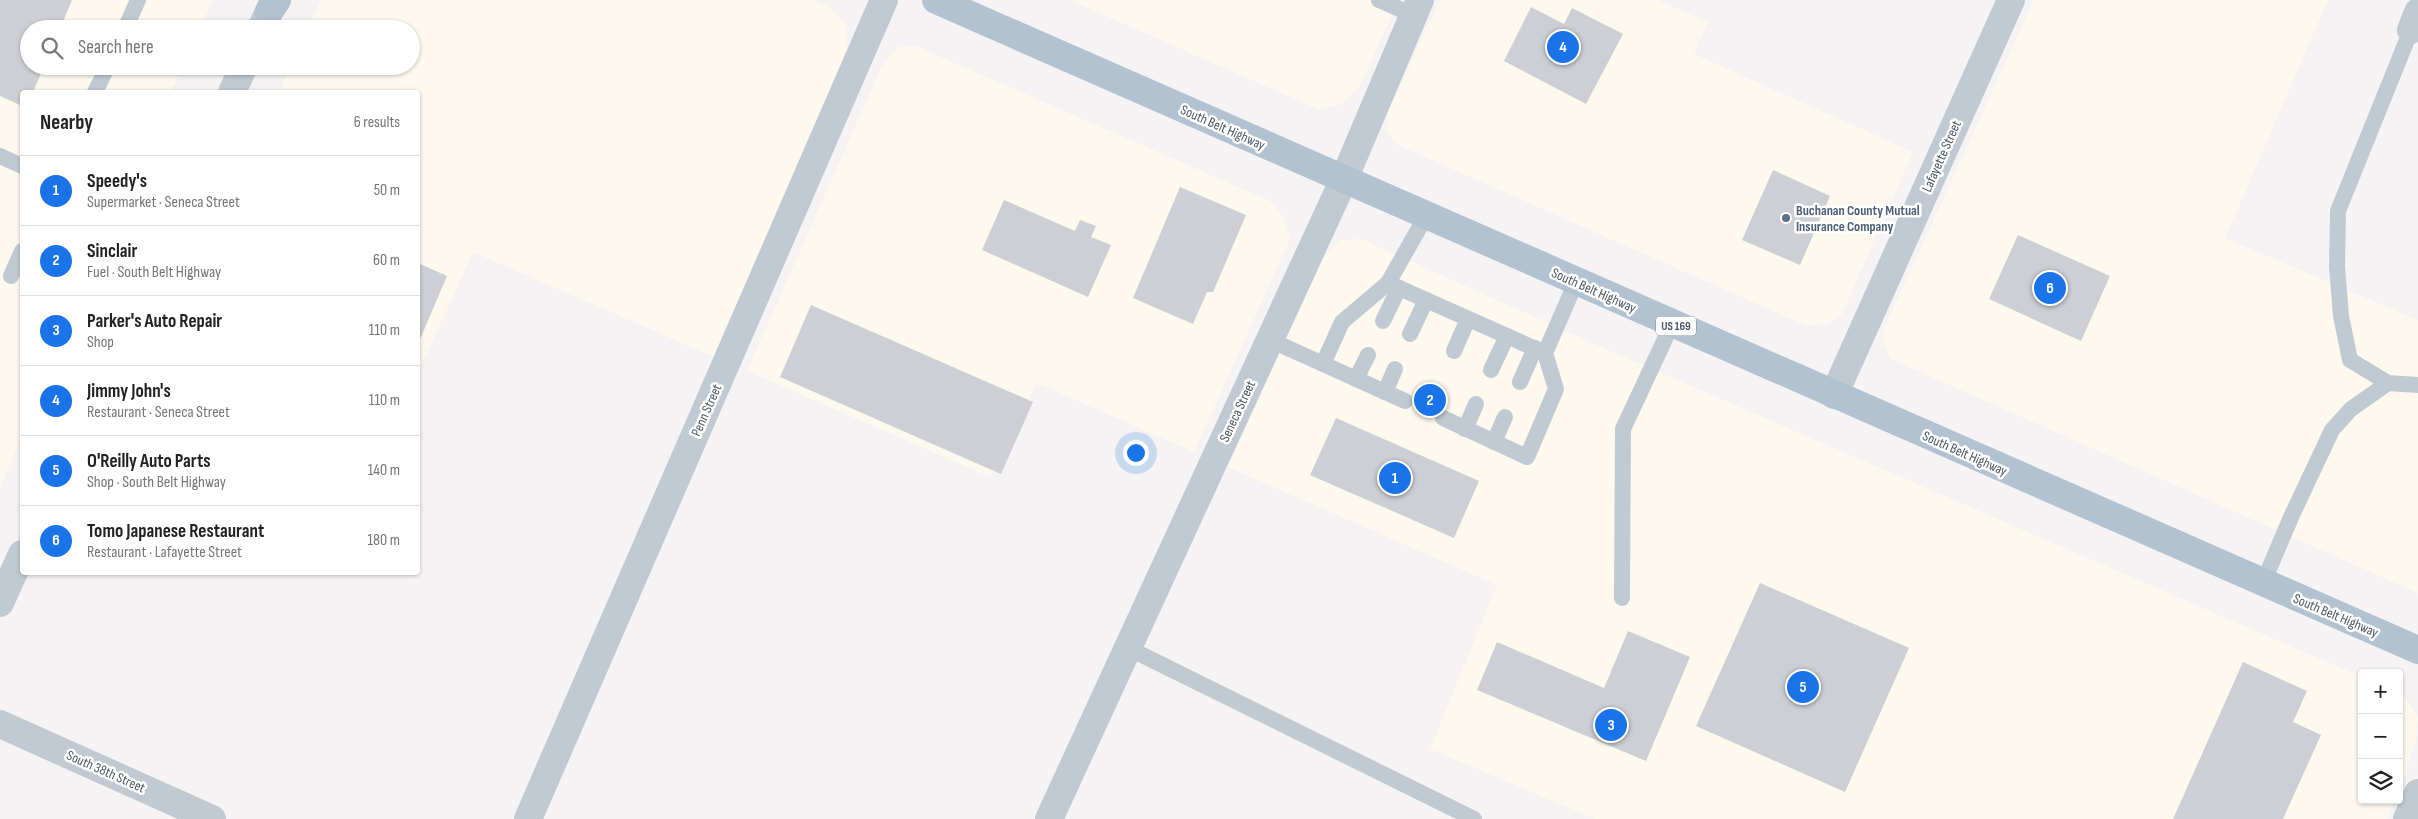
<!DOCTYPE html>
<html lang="en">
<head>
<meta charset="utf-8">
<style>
	:root { --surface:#fff; --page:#f2f2f2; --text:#222; --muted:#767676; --line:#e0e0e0; --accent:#1a73e8 }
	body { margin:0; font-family:"Sofia Sans Condensed",sans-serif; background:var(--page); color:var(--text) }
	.controls { position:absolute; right:15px; bottom:15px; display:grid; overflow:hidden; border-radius:5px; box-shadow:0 1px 4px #0004 }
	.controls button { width:45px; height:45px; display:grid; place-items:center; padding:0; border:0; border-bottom:1px solid var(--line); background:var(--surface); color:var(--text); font:25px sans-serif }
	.you { position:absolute; left:1135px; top:452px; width:18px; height:18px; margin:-12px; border:4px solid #fff; border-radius:50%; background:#1a73e8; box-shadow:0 0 0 8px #1a73e833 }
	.badge { display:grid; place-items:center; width:32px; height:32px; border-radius:50%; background:var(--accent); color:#fff; font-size:16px; font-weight:700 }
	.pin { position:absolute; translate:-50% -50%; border:2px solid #fff; box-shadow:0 1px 5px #0006 }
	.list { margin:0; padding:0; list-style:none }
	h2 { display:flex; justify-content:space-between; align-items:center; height:65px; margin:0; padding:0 20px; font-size:21px }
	h2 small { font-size:16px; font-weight:400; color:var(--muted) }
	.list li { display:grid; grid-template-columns:32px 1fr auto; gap:15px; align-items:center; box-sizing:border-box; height:70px; padding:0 20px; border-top:1px solid var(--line) }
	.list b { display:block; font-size:19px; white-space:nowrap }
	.list p { margin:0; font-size:16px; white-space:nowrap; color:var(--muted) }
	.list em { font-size:16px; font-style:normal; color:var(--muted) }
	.icon { flex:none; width:28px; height:28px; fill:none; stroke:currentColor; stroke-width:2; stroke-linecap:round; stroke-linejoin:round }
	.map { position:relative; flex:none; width:2418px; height:819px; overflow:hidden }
	.search { position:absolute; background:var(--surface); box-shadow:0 1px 4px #0004; left:20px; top:20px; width:400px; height:55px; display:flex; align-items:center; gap:12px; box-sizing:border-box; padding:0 18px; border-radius:28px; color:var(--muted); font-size:19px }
	.panel { position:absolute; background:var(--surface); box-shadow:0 1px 4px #0004; left:20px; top:90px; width:400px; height:485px; border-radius:5px }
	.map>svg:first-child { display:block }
	.commercial { fill:#fdf9ef }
	.building { fill:#cdcfd5 }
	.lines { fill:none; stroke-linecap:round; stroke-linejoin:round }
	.service { stroke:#c1cad2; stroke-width:16 }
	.minor { stroke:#c1cad2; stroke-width:28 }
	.tertiary { stroke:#c1cad2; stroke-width:28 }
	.primary { stroke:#b3c2d1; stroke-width:28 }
	.service-dot { fill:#5c6f8a; stroke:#fff; stroke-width:2 }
	.labels { text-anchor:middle; stroke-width:5; stroke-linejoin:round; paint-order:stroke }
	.shield { fill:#fff; stroke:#808990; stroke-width:1 }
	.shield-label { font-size:12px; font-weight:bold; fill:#4a5661 }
	.street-label { font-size:14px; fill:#4a5661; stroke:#fff }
	.service-label { font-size:14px; font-weight:bold; fill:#4e5e75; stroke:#fff; text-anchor:start }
</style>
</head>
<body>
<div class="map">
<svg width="2418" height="819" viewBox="0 0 2418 819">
	<rect width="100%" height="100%" fill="#f5f3f3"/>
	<!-- commercial -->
	<g class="commercial">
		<path d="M 0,0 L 213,0 L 200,29 L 29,29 L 29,66 L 183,66 L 171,92 L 22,92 L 22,435 L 0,490 Z"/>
		<path d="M 321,0 L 813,0 L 831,8 L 846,25 L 847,52 L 714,357 L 473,252 L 418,373 L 418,92 L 279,92 L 291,66 L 411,66 L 411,29 L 308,29 Z"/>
		<path d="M 1070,0 L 1399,0 L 1359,87 L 1343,104 L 1320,110 Z"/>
		<path d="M 1440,0 L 1657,0 L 1708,22 L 1694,54 L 1913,152 L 1842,314 L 1828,324 L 1807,326 L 1396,144 L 1387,131 L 1388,112 Z"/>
		<path d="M 2034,0 L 2328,0 L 2225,238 L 2418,320 L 2418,593 L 1891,359 L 1884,345 L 1884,329 Z"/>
		<path d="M 916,46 L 1270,201 L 1283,216 L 1290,239 L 1194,452 L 1037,383 L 990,477 L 747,371 L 881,68 L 898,47 Z"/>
		<path d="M 1361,239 L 1599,346 L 2362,677 L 2362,800 L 2395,800 L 2387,819 L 1595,819 L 1430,749 L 1497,585 L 1228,467 L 1323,259 L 1340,240 Z"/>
		<path d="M 2399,693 L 2404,695 L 2418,717 L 2416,742 L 2399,791 Z"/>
	</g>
	<!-- building -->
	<g class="building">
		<path d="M 0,0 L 72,0 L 60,29 L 29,29 L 29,66 L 44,66 L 33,92 L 22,92 L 22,106 L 0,96 Z"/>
		<path d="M 1531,7 L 1564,24 L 1572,8 L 1623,34 L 1586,104 L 1504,61 Z"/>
		<path d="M 1773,170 L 1830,196 L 1800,265 L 1742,240 Z"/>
		<path d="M 1180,187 L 1246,215 L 1213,292 L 1207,292 L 1193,324 L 1133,298 Z"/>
		<path d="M 1004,200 L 1075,231 L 1080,220 L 1096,226 L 1091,237 L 1111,245 L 1088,297 L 982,250 Z"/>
		<path d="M 2018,235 L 2110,276 L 2081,341 L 1989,299 Z"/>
		<path d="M 418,263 L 447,276 L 418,344 Z"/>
		<path d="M 811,305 L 1033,402 L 1001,474 L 780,377 Z"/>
		<path d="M 1336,418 L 1479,481 L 1454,538 L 1310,475 Z"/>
		<path d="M 1760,583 L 1909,648 L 1845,792 L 1696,726 Z"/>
		<path d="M 1628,631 L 1690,657 L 1646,761 L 1477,690 L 1497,642 L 1604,688 Z"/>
		<path d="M 2243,662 L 2307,691 L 2293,722 L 2321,735 L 2283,819 L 2173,819 Z"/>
	</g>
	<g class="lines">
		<!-- service -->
		<g class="service">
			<path d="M 1379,0 L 1413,15"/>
			<path d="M 125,29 L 138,0"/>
			<path d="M 2411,30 L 2338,211 L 2337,267 L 2341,316 L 2350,360 L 2388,383 L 2418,385"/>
			<path d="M 95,92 L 108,66"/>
			<path d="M 0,156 L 22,166"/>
			<path d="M 11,276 L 22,251"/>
			<path d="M 1388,283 L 1426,216"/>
			<path d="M 1383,321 L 1399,288"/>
			<path d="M 1410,334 L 1426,300"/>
			<path d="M 1270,340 L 1405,401"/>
			<path d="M 1454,351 L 1468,319"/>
			<path d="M 1323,364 L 1342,322 L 1388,283 L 1545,353"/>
			<path d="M 1491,370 L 1507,336"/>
			<path d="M 1356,379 L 1368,355"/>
			<path d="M 1520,382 L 1535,348"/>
			<path d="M 1385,392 L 1395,369"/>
			<path d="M 1443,418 L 1527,457 L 1556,389 L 1545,353 L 1576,282"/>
			<path d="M 1465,429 L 1476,404"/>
			<path d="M 1494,442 L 1505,417"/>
			<path d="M 2263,583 L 2292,515 L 2332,430 L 2351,409 L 2388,383"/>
			<path d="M 1622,598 L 1623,429 L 1672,324"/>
			<path d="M 1128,648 L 1474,819"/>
		</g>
		<!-- minor -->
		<g class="minor">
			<path d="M 2411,30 L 2418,12"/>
			<path d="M 1834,395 L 2011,0"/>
			<path d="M 0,724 L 212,819"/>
			<path d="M 528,819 L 884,0"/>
			<path d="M 1049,819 L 1344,179 L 1420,0"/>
			<path d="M 2407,819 L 2418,793"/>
		</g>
		<!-- tertiary -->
		<g class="tertiary">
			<path d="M 261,29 L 274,0"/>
			<path d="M 232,92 L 244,66"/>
			<path d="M 0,603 L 22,554"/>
		</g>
		<!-- primary -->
		<g class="primary">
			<path d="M 936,0 L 2418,650"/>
			<path d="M 269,12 L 277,0"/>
		</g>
	</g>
	<!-- markers -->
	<circle class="service-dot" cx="1786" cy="218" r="5"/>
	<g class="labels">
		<!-- shield labels -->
		<rect class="shield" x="1656" y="316.5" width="40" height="19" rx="4"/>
		<g class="shield-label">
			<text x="1676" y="330">US 169</text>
		</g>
		<!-- street labels -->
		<g class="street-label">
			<text transform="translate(1223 127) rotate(24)" y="5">South Belt Highway</text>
			<text transform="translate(1941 156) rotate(-66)" y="5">Lafayette Street</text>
			<text transform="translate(1594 290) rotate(24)" y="5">South Belt Highway</text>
			<text transform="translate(706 410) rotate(-66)" y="5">Penn Street</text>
			<text transform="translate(1237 411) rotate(-65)" y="5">Seneca Street</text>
			<text transform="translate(1965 453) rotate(24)" y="5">South Belt Highway</text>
			<text transform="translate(2336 615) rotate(23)" y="5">South Belt Highway</text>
			<text transform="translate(106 771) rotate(24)" y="5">South 38th Street</text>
		</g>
		<!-- service labels -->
		<g class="service-label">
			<text x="1796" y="215">Buchanan County Mutual<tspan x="1796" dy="16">Insurance Company</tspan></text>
		</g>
	</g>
</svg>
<div class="controls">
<button>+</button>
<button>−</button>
<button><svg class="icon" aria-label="layers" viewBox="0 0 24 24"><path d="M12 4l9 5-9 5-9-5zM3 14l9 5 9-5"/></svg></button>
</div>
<div class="you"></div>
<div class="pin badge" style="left:1395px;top:478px">1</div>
<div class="pin badge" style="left:1430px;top:400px">2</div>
<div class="pin badge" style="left:1611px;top:725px">3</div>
<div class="pin badge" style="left:1563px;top:47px">4</div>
<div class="pin badge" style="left:1803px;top:687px">5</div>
<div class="pin badge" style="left:2050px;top:288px">6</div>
<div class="search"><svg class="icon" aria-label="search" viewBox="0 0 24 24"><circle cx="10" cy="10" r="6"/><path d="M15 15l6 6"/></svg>Search here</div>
<section class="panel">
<h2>Nearby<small>6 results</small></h2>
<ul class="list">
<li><span class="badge">1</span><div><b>Speedy's</b><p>Supermarket · Seneca Street</p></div><em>50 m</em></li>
<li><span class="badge">2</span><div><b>Sinclair</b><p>Fuel · South Belt Highway</p></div><em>60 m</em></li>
<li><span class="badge">3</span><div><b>Parker's Auto Repair</b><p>Shop</p></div><em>110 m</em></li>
<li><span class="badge">4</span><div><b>Jimmy John's</b><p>Restaurant · Seneca Street</p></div><em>110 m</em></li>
<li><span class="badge">5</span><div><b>O'Reilly Auto Parts</b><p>Shop · South Belt Highway</p></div><em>140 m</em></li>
<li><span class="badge">6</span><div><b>Tomo Japanese Restaurant</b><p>Restaurant · Lafayette Street</p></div><em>180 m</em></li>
</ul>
</section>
</div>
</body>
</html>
